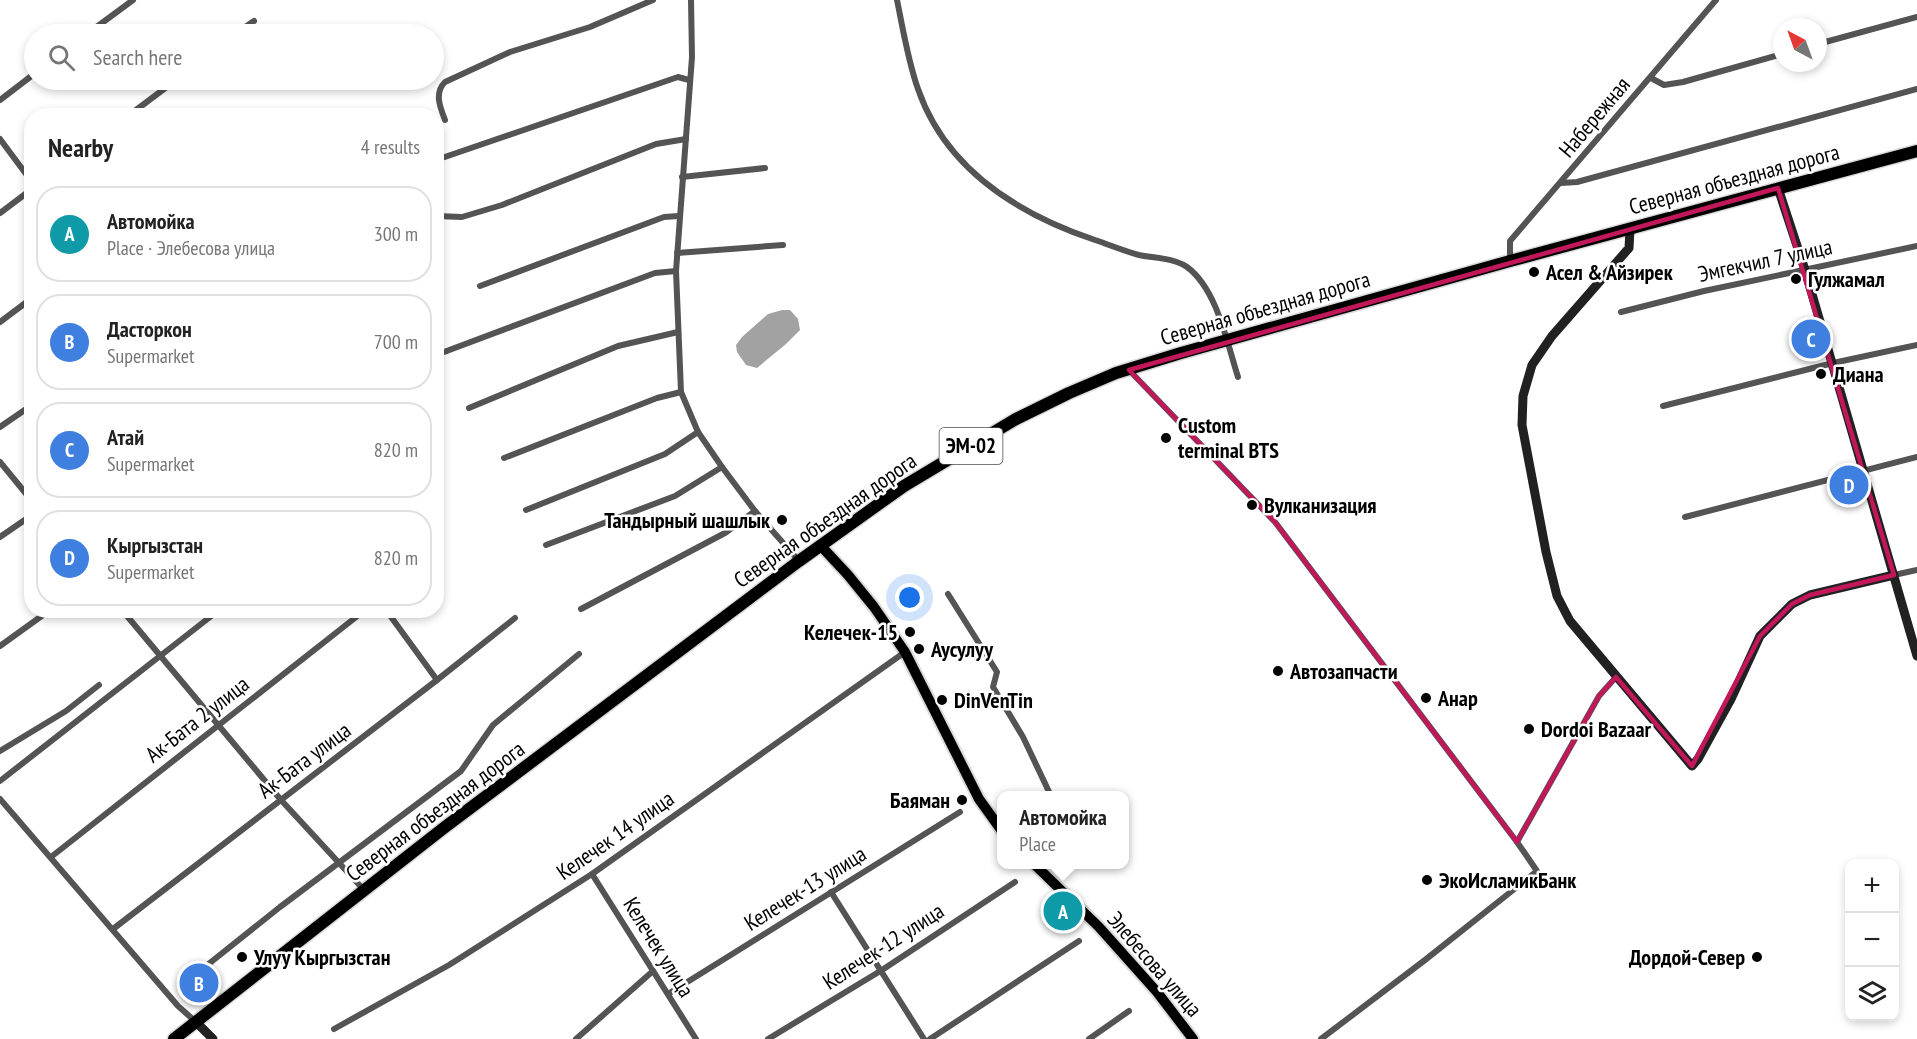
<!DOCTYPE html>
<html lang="en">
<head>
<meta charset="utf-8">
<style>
	:root { --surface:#fff; --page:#f2f2f2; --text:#222; --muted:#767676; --line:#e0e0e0; --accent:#d93025 }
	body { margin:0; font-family:"PT Sans Narrow",sans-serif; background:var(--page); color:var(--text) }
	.controls { position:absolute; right:18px; bottom:18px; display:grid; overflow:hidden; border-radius:12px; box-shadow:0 3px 9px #0003 }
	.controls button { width:54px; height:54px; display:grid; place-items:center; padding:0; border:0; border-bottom:2px solid var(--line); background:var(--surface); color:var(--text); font:30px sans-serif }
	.compass { position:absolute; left:1773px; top:18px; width:54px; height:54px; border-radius:50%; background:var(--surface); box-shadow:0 3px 9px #0003; rotate:319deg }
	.you { position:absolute; left:910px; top:598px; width:21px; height:21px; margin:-15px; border:4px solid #fff; border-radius:50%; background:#1a73e8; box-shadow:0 0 0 9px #1a73e833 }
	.badge { display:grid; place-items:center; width:39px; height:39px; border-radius:50%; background:var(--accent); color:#fff; font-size:20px; font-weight:700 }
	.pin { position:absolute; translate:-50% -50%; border:3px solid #fff; box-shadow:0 2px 6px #0006 }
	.popup { position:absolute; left:997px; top:791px; width:132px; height:78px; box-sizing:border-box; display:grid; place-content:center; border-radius:12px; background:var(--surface); filter:drop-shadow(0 2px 4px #0005); font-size:20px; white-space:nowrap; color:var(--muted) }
	.popup b { font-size:22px; color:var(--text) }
	.popup::after { content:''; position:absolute; left:50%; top:100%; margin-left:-12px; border:12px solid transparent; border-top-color:var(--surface) }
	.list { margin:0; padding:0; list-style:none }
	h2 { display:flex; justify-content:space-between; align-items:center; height:78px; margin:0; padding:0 24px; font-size:26px }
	h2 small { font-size:20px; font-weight:400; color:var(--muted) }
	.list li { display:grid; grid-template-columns:39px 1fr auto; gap:18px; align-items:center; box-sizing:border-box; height:96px; margin:0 12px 12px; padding:0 12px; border:2px solid var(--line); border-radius:24px }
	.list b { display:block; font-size:22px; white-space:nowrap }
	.list p { margin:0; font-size:20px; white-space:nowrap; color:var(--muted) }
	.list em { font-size:20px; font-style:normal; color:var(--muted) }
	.icon { flex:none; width:33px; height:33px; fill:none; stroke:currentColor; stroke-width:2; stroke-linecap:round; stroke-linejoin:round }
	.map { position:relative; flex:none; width:1917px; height:1039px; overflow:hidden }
	.search { position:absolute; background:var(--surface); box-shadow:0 3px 9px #0003; left:24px; top:24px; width:420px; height:66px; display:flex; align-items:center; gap:15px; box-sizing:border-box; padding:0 21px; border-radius:33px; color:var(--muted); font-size:22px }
	.panel { position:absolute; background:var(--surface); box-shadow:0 3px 9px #0003; left:24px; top:108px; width:420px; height:510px; border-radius:24px }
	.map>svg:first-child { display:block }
	.water { fill:#a2a2a2 }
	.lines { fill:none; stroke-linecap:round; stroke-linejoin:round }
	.primary-casing { stroke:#dbdbdb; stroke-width:14 }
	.highway-casing { stroke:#dbdbdb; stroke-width:15 }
	.street { stroke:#545454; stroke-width:6 }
	.secondary { stroke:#212121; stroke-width:9 }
	.primary { stroke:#000; stroke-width:10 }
	.highway { stroke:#000; stroke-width:12 }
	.marked { fill:none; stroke:#c2185b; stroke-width:4.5; stroke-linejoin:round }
	.poi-dot { fill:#000; stroke:#fff; stroke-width:2 }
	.labels { text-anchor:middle; stroke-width:5; stroke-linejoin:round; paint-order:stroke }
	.shield { fill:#fff; stroke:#4c4c4c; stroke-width:1.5 }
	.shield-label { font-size:21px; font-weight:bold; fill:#000 }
	.street-label { font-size:22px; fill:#000; stroke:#fff }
	.poi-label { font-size:22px; font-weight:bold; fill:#000; stroke:#fff; text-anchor:start }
</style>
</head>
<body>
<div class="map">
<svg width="1917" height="1039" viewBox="0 0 1917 1039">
	<rect width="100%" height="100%" fill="#fff"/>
	<!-- water -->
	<path class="water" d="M 782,310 L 790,310 L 798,319 L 800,330 L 786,344 L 757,368 L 746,365 L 737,352 L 736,345 L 742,337 L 768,314 Z"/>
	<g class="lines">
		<defs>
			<g id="primary">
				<path d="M 821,546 L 848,575 L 874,607 L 905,652 L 979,799 L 1002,831"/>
				<path d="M 1034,864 L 1099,927 L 1157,992 L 1193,1039"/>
			</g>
			<path id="highway" d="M 174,1039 L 445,827 L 799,561 L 904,486 L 1016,419 L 1069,393 L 1116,373 L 1181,353 L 1510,261 L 1917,151"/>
		</defs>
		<!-- primary casing -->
		<use href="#primary" class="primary-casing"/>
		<!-- highway casing -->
		<use href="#highway" class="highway-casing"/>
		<!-- street -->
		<g class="street">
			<path d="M 691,0 L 692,57 L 676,271 L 681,392 L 698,432 L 722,467 L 755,511 L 799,561"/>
			<path d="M 897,0 C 903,29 908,61 918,89 C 946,170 1018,214 1095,240 C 1110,245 1124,251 1139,255 C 1154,258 1174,258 1187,267 C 1217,289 1227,343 1238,377"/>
			<path d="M 87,34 L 133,0"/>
			<path d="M 235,34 L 254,21"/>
			<path d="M 1818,44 L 1917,17"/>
			<path d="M 1651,78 L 1664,85 L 1683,82 L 1782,54"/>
			<path d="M 0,100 L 34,74"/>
			<path d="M 128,116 L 176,80"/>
			<path d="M 445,120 C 440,107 434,93 445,82 L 510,52 L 590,27 L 653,0"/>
			<path d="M 0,139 L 32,182"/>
			<path d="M 436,160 L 678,77 L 689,80"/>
			<path d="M 682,177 L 765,168"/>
			<path d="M 1561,183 L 1577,182 L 1917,89"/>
			<path d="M 0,213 L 32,189"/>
			<path d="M 436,216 L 462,217 L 502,205 L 656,144 L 686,139"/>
			<path d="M 677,253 L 783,245"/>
			<path d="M 1510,261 L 1510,241 L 1716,0"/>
			<path d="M 480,286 L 664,217 L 679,216"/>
			<path d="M 1621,312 L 1704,291 L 1917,246"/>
			<path d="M 0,322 L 32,298"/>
			<path d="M 436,355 L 655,273 L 676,271"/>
			<path d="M 1129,370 L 1275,522 L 1517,842"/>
			<path d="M 1663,406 L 1833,363 L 1917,345"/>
			<path d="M 469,408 L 618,346 L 678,332"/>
			<path d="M 0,427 L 32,405"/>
			<path d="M 504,458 L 657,398 L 681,392"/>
			<path d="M 0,462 L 32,501"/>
			<path d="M 526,510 L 665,454 L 698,432"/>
			<path d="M 1685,517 L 1917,457"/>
			<path d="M 0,537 L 32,515"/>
			<path d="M 546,545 L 675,496 L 722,467"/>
			<path d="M 1894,575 L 1917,570"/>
			<path d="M 948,594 L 997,672 L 993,687 L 1023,737 L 1051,796"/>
			<path d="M 581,609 L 725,533 L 755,511"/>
			<path d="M 122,610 L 281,800 L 364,890"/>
			<path d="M 386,610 L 437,680"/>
			<path d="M 0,646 L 50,610"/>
			<path d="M 0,751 L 66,711 L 99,685"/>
			<path d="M 0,781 L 219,610"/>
			<path d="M 0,799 L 178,1006 L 196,1022"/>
			<path d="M 51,857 L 365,610"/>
			<path d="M 592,874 L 696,1039"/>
			<path d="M 831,892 L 924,1039"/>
			<path d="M 113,929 L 437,680 L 515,618"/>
			<path d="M 196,974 L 280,907 L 461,771 L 493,725 L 579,654"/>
			<path d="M 668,994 L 960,812"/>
			<path d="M 334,1029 L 449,965 L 592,874 L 905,652"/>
			<path d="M 576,1039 L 653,971"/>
			<path d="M 768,1039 L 882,970 L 1015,882"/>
			<path d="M 930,1039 L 1079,941"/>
			<path d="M 1089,1039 L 1129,1011"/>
			<path d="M 1321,1039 L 1425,960 L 1537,871 L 1517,842 L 1599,696 L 1616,677"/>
		</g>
		<!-- secondary -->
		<g class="secondary">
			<path d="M 1778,188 L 1805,270 L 1917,656"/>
			<path d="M 1630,230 L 1629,248 L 1552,336 L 1532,365 L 1523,396 L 1522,425 L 1546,552 L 1557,596 L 1570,621 L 1692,766 L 1698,759 L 1731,699 L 1760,636 L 1792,604 L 1810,595 L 1894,575"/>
			<path d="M 196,1022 L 213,1039"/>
		</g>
		<!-- primary -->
		<use href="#primary" class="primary"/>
		<!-- highway -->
		<use href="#highway" class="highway"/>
	</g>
	<!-- marked area -->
	<path class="marked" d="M 1778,188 L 1894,575 L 1810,595 L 1792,604 L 1760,636 L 1692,766 L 1616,677 L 1599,696 L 1517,842 L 1275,522 L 1129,370 Z"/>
	<!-- markers -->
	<g class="poi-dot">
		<circle cx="1534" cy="272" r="6"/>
		<circle cx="1796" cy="279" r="6"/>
		<circle cx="1821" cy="374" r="6"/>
		<circle cx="1166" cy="438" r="6"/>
		<circle cx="1252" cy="505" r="6"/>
		<circle cx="782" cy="520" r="6"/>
		<circle cx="910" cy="632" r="6"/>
		<circle cx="919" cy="649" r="6"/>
		<circle cx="1278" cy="671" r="6"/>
		<circle cx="1426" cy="698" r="6"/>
		<circle cx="942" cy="700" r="6"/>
		<circle cx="1529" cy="729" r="6"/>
		<circle cx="962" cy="800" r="6"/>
		<circle cx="1427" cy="880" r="6"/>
		<circle cx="242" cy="957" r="6"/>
		<circle cx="1757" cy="957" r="6"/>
	</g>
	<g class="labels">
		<!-- shield labels -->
		<rect class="shield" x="939.5" y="428" width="63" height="36" rx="4.5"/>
		<g class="shield-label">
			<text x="971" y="453">ЭМ-02</text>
		</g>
		<!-- street labels -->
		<g class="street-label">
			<text transform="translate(1594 117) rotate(-50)" y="8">Набережная</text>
			<text transform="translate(1734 179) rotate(-15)" y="8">Северная объездная дорога</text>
			<text transform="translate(1765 260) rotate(-12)" y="8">Эмгекчил 7 улица</text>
			<text transform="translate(1265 308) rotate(-16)" y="8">Северная объездная дорога</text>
			<text transform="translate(825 520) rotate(-35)" y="8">Северная объездная дорога</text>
			<text transform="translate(197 719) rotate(-38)" y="8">Ак-Бата 2 улица</text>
			<text transform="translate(304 760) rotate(-37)" y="8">Ак-Бата улица</text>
			<text transform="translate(435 811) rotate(-37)" y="8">Северная объездная дорога</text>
			<text transform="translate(615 835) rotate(-35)" y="8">Келечек 14 улица</text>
			<text transform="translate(805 888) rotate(-32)" y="8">Келечек-13 улица</text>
			<text transform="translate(883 946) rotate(-33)" y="8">Келечек-12 улица</text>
			<text transform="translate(659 947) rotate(58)" y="8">Келечек улица</text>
			<text transform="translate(1155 964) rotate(49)" y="8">Элебесова улица</text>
		</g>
		<!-- poi labels -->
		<g class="poi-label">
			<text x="1546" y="280">Асел &amp; Айзирек</text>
			<text x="1808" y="287">Гулжамал</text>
			<text x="1833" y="382">Диана</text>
			<text x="1178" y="433">Custom<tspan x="1178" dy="25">terminal BTS</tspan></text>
			<text x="1264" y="513">Вулканизация</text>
			<text x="770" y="528" text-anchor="end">Тандырный шашлык</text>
			<text x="898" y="640" text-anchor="end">Келечек-15</text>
			<text x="931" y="657">Аусулуу</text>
			<text x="1290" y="679">Автозапчасти</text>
			<text x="1438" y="706">Анар</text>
			<text x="954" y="708">DinVenTin</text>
			<text x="1541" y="737">Dordoi Bazaar</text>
			<text x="950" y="808" text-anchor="end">Баяман</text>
			<text x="1439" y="888">ЭкоИсламикБанк</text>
			<text x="254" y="965">Улуу Кыргызстан</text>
			<text x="1745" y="965" text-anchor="end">Дордой-Север</text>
		</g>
	</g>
</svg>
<div class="controls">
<button>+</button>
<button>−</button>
<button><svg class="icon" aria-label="layers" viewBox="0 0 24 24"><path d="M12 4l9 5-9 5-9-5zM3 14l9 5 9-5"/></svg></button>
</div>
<svg class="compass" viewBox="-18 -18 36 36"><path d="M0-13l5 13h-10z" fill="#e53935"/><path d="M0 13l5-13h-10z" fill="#767676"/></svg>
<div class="you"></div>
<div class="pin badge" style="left:1063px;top:911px;background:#0f9aa8">A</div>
<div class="popup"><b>Автомойка</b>Place</div>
<div class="pin badge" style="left:199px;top:983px;background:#3f7fe0">B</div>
<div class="pin badge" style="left:1811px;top:339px;background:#3f7fe0">C</div>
<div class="pin badge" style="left:1849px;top:485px;background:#3f7fe0">D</div>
<div class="search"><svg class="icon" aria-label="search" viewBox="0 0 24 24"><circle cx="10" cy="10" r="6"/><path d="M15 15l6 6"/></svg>Search here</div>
<section class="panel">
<h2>Nearby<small>4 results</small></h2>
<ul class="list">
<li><span class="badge" style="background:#0f9aa8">A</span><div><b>Автомойка</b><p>Place · Элебесова улица</p></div><em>300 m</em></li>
<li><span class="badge" style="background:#3f7fe0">B</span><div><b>Дасторкон</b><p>Supermarket</p></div><em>700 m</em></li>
<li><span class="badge" style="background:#3f7fe0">C</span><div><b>Атай</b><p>Supermarket</p></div><em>820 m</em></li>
<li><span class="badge" style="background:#3f7fe0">D</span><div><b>Кыргызстан</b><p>Supermarket</p></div><em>820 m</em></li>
</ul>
</section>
</div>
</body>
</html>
